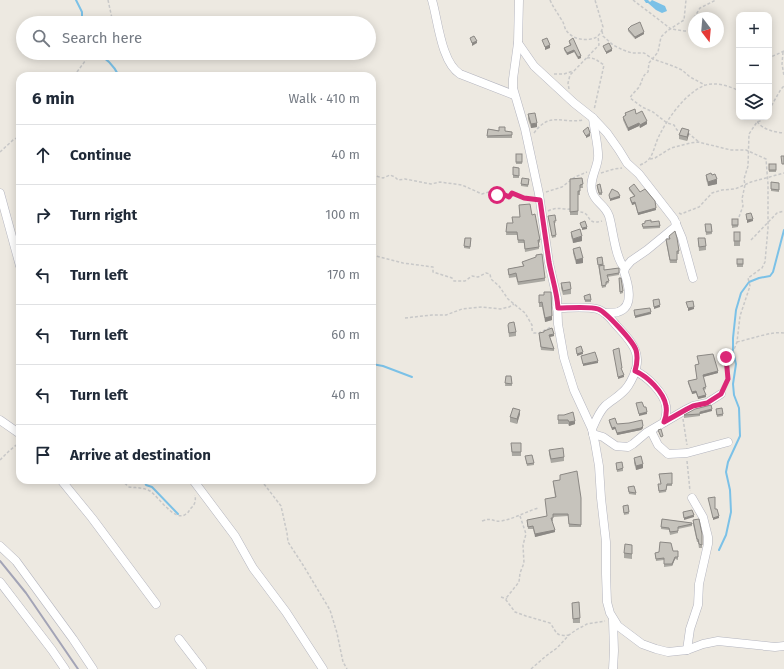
<!DOCTYPE html>
<html lang="en">
<head>
<meta charset="utf-8">
<style>
	:root { --surface:#fff; --page:#f6f6f7; --text:#1f2937; --muted:#747a83; --line:#e0e1e3 }
	body { margin:0; font-family:"Fira Sans",sans-serif; background:var(--page); color:var(--text) }
	.controls { position:absolute; right:12px; top:12px; display:grid; overflow:hidden; border-radius:8px; box-shadow:0 2px 10px #0003 }
	.controls button { width:36px; height:36px; display:grid; place-items:center; padding:0; border:0; border-bottom:1px solid var(--line); background:var(--surface); color:var(--text); font:20px sans-serif }
	.compass { position:absolute; left:688px; top:12px; width:36px; height:36px; border-radius:50%; background:var(--surface); box-shadow:0 2px 10px #0003; rotate:164deg }
	.stop { position:absolute; width:12px; height:12px; margin:-9px; border:3px solid #db2777; border-radius:50%; background:#fff }
	.stop.end { background:#db2777; border-color:#fff; box-shadow:0 1px 4px #0008 }
	.list { margin:0; padding:0; list-style:none }
	h2 { display:flex; justify-content:space-between; align-items:center; height:52px; margin:0; padding:0 16px; font-size:17px }
	h2 small { font-size:13px; font-weight:400; color:var(--muted) }
	.list li { display:grid; grid-template-columns:26px 1fr auto; gap:12px; align-items:center; box-sizing:border-box; height:60px; padding:0 16px; border-top:1px solid var(--line) }
	.list b { display:block; font-size:15px; white-space:nowrap }
	.list em { font-size:13px; font-style:normal; color:var(--muted) }
	.icon { flex:none; width:22px; height:22px; fill:none; stroke:currentColor; stroke-width:2; stroke-linecap:round; stroke-linejoin:round }
	.map { position:relative; flex:none; width:784px; height:669px; overflow:hidden }
	.search { position:absolute; background:var(--surface); box-shadow:0 2px 10px #0003; left:16px; top:16px; width:360px; height:44px; display:flex; align-items:center; gap:10px; box-sizing:border-box; padding:0 14px; border-radius:22px; color:var(--muted); font-size:15px }
	.panel { position:absolute; background:var(--surface); box-shadow:0 2px 10px #0003; left:16px; top:72px; width:360px; height:412px; border-radius:12px }
	.map>svg:first-child { display:block }
	.water { fill:#7bc1e7 }
	.lines { fill:none; stroke-linecap:round; stroke-linejoin:round }
	.stream { stroke:#7bc1e7; stroke-width:2 }
	.minor-casing { stroke:#b4b5bf; stroke-width:9 }
	.path { stroke:#c8c8c8; stroke-width:1.5; stroke-dasharray:3 2; stroke-linecap:butt }
	.minor { stroke:#fff; stroke-width:8 }
	.rail { stroke:#a3a4b6; stroke-width:2 }
	.wall { fill:#aaa8a2 }
	.shaded-wall { fill:#8b8884 }
	.building { fill:#c6c3bc; stroke:#8b8884 }
	.route { stroke:#db2777; stroke-width:5 }
</style>
</head>
<body>
<div class="map">
<svg width="784" height="669" viewBox="0 0 784 669">
	<rect width="100%" height="100%" fill="#ede9e1"/>
	<!-- water -->
	<path class="water" d="M 644,0 L 648,0 L 650,2 L 652,0 L 665,6 L 667,11 L 662,13 L 656,10 L 648,3 L 646,3 Z"/>
	<g class="lines">
		<!-- stream -->
		<g class="stream">
			<path d="M 76,0 L 82,12 L 82,23"/>
			<path d="M 96,53 C 107,58 114,66 119,76"/>
			<path d="M 372,364 L 383,366 L 412,377"/>
			<path d="M 144,480 L 146,485 L 152,487 L 178,514"/>
			<path d="M 719,550 L 726,535 L 731,512 L 730,490 L 726,472 L 728,462 L 740,436 L 739,408 L 734,395 L 733,384 L 736,364 L 733,352 L 733,338 L 736,310 L 741,293 L 749,282 L 759,278 L 770,276 L 773,272 L 784,230"/>
		</g>
		<defs>
			<g id="minor">
				<path d="M 432,0 C 438,20 441,62 460,74 L 514,95"/>
				<path d="M 519,0 L 518,43 L 513,79 L 513,88 L 525,129 L 539,194 L 549,263 L 557,298 L 558,324 L 564,358 L 574,390 L 592,429 L 595,443 L 599,466 L 601,498 L 606,542 L 606,574 L 607,602 L 610,613 L 618,626 L 642,644 L 656,649 L 668,652 L 687,650 L 703,644 L 718,641 L 775,647 L 784,646"/>
				<path d="M 518,43 L 534,66 L 574,103 L 593,118 L 607,133 L 619,150 L 627,163 L 639,174 L 674,219 L 682,238 L 693,278"/>
				<path d="M 593,118 C 594,130 599,148 598,158 C 597,169 589,180 592,191 C 594,202 605,204 609,216 C 613,228 615,260 625,268"/>
				<path d="M 0,193 L 20,266"/>
				<path d="M 557,308 C 569,308 586,306 597,309 C 605,311 611,319 616,325 C 635,345 646,358 628,386 C 622,395 613,399 605,406 C 599,412 595,422 592,429"/>
				<path d="M 605,313 C 609,313 614,313 618,312 C 635,307 628,283 624,272 L 625,268 L 631,261 L 647,250 L 675,227 L 676,223"/>
				<path d="M 635,371 C 647,376 664,393 666,406 C 667,412 666,417 664,422"/>
				<path d="M 0,420 L 20,434"/>
				<path d="M 651,431 L 658,445 L 668,454 L 687,453 L 728,442"/>
				<path d="M 593,434 L 603,437 L 616,446 L 628,447 L 633,444 L 646,433 L 687,409 L 693,406 L 707,403 L 721,394"/>
				<path d="M 61,480 L 92,518 L 156,604"/>
				<path d="M 193,480 L 235,536 L 253,568 L 286,612 L 323,669"/>
				<path d="M 0,546 L 16,561 L 73,639 L 93,669"/>
				<path d="M 0,582 L 52,650 L 65,669"/>
				<path d="M 613,620 L 614,651 L 613,669"/>
				<path d="M 179,639 L 202,669"/>
				<path d="M 687,650 L 690,629 L 698,605 L 699,584 L 708,544 L 708,537 L 703,517 L 692,498"/>
			</g>
		</defs>
		<!-- minor casing -->
		<use href="#minor" class="minor-casing"/>
		<!-- path -->
		<g class="path">
			<path d="M 108,0 L 113,23"/>
			<path d="M 550,0 C 553,7 557,12 561,19 C 564,22 564,27 566,30 C 571,38 582,41 591,39 C 598,38 601,33 603,27 L 595,0"/>
			<path d="M 633,0 L 671,29 L 684,31 L 692,31 L 694,28"/>
			<path d="M 694,18 L 700,8 L 716,0"/>
			<path d="M 602,31 L 603,36 L 613,45 L 623,50 L 632,53 L 644,53 L 653,59 L 673,66 L 682,70 L 690,77 L 705,85"/>
			<path d="M 783,52 L 782,64 L 784,76"/>
			<path d="M 587,58 C 594,57 598,61 604,65 L 594,110"/>
			<path d="M 769,60 L 771,57 L 784,51"/>
			<path d="M 554,74 L 564,74 L 573,71"/>
			<path d="M 74,76 L 91,53"/>
			<path d="M 569,89 L 568,83 L 570,75 L 599,45 L 598,36"/>
			<path d="M 769,110 L 781,89 L 784,86"/>
			<path d="M 755,117 C 759,129 773,132 784,133"/>
			<path d="M 683,131 L 677,130 L 674,125 L 667,123 L 653,112 L 642,107 L 630,98 C 633,92 638,90 640,85 C 643,79 642,76 648,72 L 649,63 L 658,52 L 661,37 L 667,31 L 684,20 L 686,0"/>
			<path d="M 534,133 C 550,111 561,124 583,120"/>
			<path d="M 688,133 L 699,142"/>
			<path d="M 0,152 L 13,140 L 20,136"/>
			<path d="M 650,159 L 655,158 L 671,148 L 690,143 L 698,142 L 731,150 L 746,150 L 766,159 L 768,184 L 768,228 L 765,262 L 762,268 L 748,278 L 750,286 L 740,316 L 737,342 L 733,352 L 726,357 L 728,379 L 724,387"/>
			<path d="M 640,165 C 654,160 653,148 659,136 C 668,118 684,95 703,86 C 714,81 730,86 739,91"/>
			<path d="M 601,173 L 614,169 L 622,168"/>
			<path d="M 372,175 L 383,178 L 390,175 L 395,177 L 398,180 L 405,179 L 431,184 L 440,182 L 462,185 L 482,194 L 489,192 L 509,197 L 512,193 L 524,198 L 532,199"/>
			<path d="M 546,192 L 562,187 L 575,177 L 587,172"/>
			<path d="M 576,210 L 578,212 C 593,211 584,226 602,221"/>
			<path d="M 548,211 C 559,206 560,210 571,209"/>
			<path d="M 679,213 L 681,214 L 686,212 L 699,207 L 712,193 L 722,190 L 735,189 L 751,182 L 784,173"/>
			<path d="M 739,217 L 743,206 L 742,199 L 745,185 L 744,179 L 748,166 L 749,134 L 757,122 L 760,121 L 764,117"/>
			<path d="M 751,240 L 777,213 L 784,211"/>
			<path d="M 372,255 L 403,263 L 433,267 L 433,272 L 452,278 L 454,281 L 465,281 L 472,276 L 478,277 L 486,273 L 490,274 L 491,279 L 499,286 L 508,299 L 525,313 L 532,325 L 532,330 L 534,333 L 539,333 L 551,327"/>
			<path d="M 405,318 L 432,315 L 446,315 L 462,309 L 482,307 L 500,309 L 509,307 L 514,304"/>
			<path d="M 737,342 C 751,339 772,331 784,333"/>
			<path d="M 683,419 L 687,445"/>
			<path d="M 0,460 L 9,451 L 20,442"/>
			<path d="M 687,461 L 690,491"/>
			<path d="M 121,480 L 129,487 C 136,488 142,487 150,491 C 158,496 175,523 186,514 C 188,513 189,511 190,509 C 195,505 196,501 195,495"/>
			<path d="M 261,480 L 281,506 L 287,533 L 288,542 L 303,565 L 330,610 L 337,633 L 343,662 L 347,669"/>
			<path d="M 520,516 L 526,534 L 523,545 L 524,563 L 520,573 L 519,582 L 507,597 L 506,600 L 515,612 L 526,616 L 550,623 C 557,632 555,637 569,635"/>
			<path d="M 482,521 C 492,517 493,522 501,521 C 514,519 525,512 538,508"/>
			<path d="M 501,597 L 507,599"/>
			<path d="M 531,669 L 546,656 L 557,648 L 569,635 L 576,630 L 587,624 L 605,621"/>
		</g>
		<!-- minor -->
		<use href="#minor" class="minor"/>
		<!-- rail -->
		<path class="rail" d="M 0,561 L 26,593 L 78,669"/>
	</g>
	<!-- wall -->
	<g class="wall">
		<path d="M 628,29 L 644,34 L 635,39 L 628,31 Z"/>
		<path d="M 569,41 L 581,58 L 578,59 L 574,52 L 567,55 L 564,50 L 564,48 L 570,45 L 569,43 Z"/>
		<path d="M 625,113 L 636,114 L 647,124 L 640,128 L 639,126 L 628,131 L 623,120 L 623,117 L 625,116 Z"/>
		<path d="M 528,114 L 537,127 L 531,128 L 528,119 Z"/>
		<path d="M 488,129 L 512,132 L 512,138 L 487,138 Z"/>
		<path d="M 689,134 L 687,141 L 679,139 L 679,135 Z"/>
		<rect x="516" y="154" width="6" height="10"/>
		<rect x="769" y="164" width="7" height="8"/>
		<path d="M 513,167 L 519,168 L 519,178 L 513,178 Z"/>
		<path d="M 706,175 L 717,184 L 708,186 L 706,179 Z"/>
		<path d="M 582,178 L 583,188 L 580,188 L 580,195 L 578,195 L 578,215 L 570,215 L 570,179 Z"/>
		<path d="M 529,179 L 528,187 L 521,186 L 521,184 Z"/>
		<path d="M 771,182 L 779,183 L 779,192 L 771,191 Z"/>
		<path d="M 597,185 L 602,193 L 602,195 L 599,195 L 597,187 Z"/>
		<path d="M 629,188 L 656,210 L 638,215 L 635,204 L 632,205 L 630,200 L 630,198 L 634,196 L 629,190 Z"/>
		<path d="M 519,205 L 532,215 L 540,240 L 540,242 L 539,243 L 539,249 L 525,252 L 524,243 L 518,243 L 517,235 L 506,235 L 507,223 L 513,223 L 512,217 L 520,217 Z"/>
		<path d="M 548,216 L 556,223 L 554,223 L 556,237 L 552,238 Z"/>
		<path d="M 732,219 L 738,219 L 738,227 L 732,228 Z"/>
		<path d="M 651,222 L 660,226 L 660,228 L 643,229 L 642,224 Z"/>
		<path d="M 705,224 L 711,224 L 712,234 L 706,235 Z"/>
		<path d="M 571,232 L 582,241 L 573,243 L 571,236 Z"/>
		<rect x="734" y="232" width="6" height="14"/>
		<path d="M 669,236 L 679,251 L 679,254 L 677,254 L 677,263 L 670,263 L 666,242 L 666,239 L 669,239 Z"/>
		<path d="M 471,238 L 470,249 L 464,248 L 464,246 Z"/>
		<path d="M 698,238 L 706,246 L 706,250 L 699,251 Z"/>
		<path d="M 573,249 L 583,263 L 576,264 L 573,253 Z"/>
		<path d="M 602,257 L 604,270 L 619,268 L 619,275 L 607,277 L 609,283 L 606,284 L 606,287 L 602,288 L 597,258 Z"/>
		<rect x="737" y="259" width="6" height="8"/>
		<path d="M 522,262 L 545,278 L 545,281 L 518,285 L 516,277 L 509,278 L 508,269 L 523,266 Z"/>
		<path d="M 619,278 L 623,291 L 623,293 L 620,294 Z"/>
		<path d="M 561,283 L 571,289 L 571,294 L 563,295 L 561,288 Z"/>
		<path d="M 539,295 L 552,320 L 545,322 L 542,307 L 539,307 Z"/>
		<path d="M 584,296 L 591,300 L 591,302 L 585,302 Z"/>
		<path d="M 508,325 L 516,332 L 516,336 L 509,337 Z"/>
		<path d="M 544,331 L 554,336 L 550,337 L 554,349 L 554,351 L 541,350 L 539,335 L 544,332 Z"/>
		<path d="M 697,356 L 718,373 L 703,377 L 706,389 L 704,390 L 706,397 L 698,399 L 696,393 L 692,394 L 688,383 L 688,381 L 697,379 L 695,365 L 699,364 Z"/>
		<path d="M 506,376 L 511,376 L 512,386 L 505,386 Z"/>
		<path d="M 716,409 L 723,414 L 723,416 L 717,417 Z"/>
		<path d="M 712,411 L 700,414 L 700,416 L 684,418 L 684,415 Z"/>
		<path d="M 520,414 L 517,424 L 510,422 L 510,417 Z"/>
		<path d="M 558,415 L 564,415 L 575,424 L 569,426 L 568,424 L 558,424 Z"/>
		<path d="M 609,420 L 617,424 L 643,428 L 641,430 L 617,435 L 615,429 L 612,430 L 609,422 Z"/>
		<path d="M 511,443 L 521,443 L 521,456 L 512,456 Z"/>
		<path d="M 549,450 L 564,457 L 564,461 L 551,463 L 549,454 Z"/>
		<path d="M 525,456 L 534,463 L 534,465 L 527,466 Z"/>
		<path d="M 634,458 L 643,468 L 636,470 L 634,463 Z"/>
		<path d="M 616,463 L 623,468 L 623,471 L 617,472 Z"/>
		<path d="M 672,473 L 672,486 L 667,486 L 666,492 L 659,493 L 658,484 L 661,484 L 659,474 Z"/>
		<path d="M 553,481 L 581,498 L 581,527 L 569,527 L 568,516 L 553,517 L 553,521 L 552,521 L 555,532 L 535,537 L 533,529 L 528,529 L 527,520 L 547,516 L 555,497 Z"/>
		<path d="M 628,487 L 636,493 L 636,495 L 629,494 Z"/>
		<path d="M 628,505 L 629,514 L 624,515 L 623,506 Z"/>
		<path d="M 662,519 L 692,523 L 692,526 L 678,529 L 678,533 L 670,535 L 669,530 L 661,529 Z"/>
		<path d="M 693,520 L 702,538 L 702,548 L 699,548 L 698,542 L 697,542 L 693,524 Z"/>
		<path d="M 632,549 L 632,559 L 624,558 L 624,553 Z"/>
		<path d="M 673,551 L 678,551 L 678,560 L 675,559 L 672,566 L 664,567 L 664,560 L 656,561 L 655,553 Z"/>
		<path d="M 572,603 L 580,618 L 580,623 L 573,623 Z"/>
	</g>
	<!-- shaded-wall -->
	<g class="shaded-wall">
		<path d="M 644,32 L 644,34 L 635,39 L 635,37 Z"/>
		<path d="M 477,41 L 477,43 L 472,46 L 472,43 Z"/>
		<path d="M 550,45 L 550,48 L 545,50 L 545,47 Z"/>
		<path d="M 612,49 L 612,51 L 606,54 L 606,52 Z"/>
		<path d="M 574,50 L 574,52 L 567,55 L 567,53 Z"/>
		<path d="M 581,56 L 581,58 L 578,59 L 578,57 Z"/>
		<path d="M 647,121 L 647,124 L 640,128 L 640,125 Z"/>
		<path d="M 537,123 L 537,127 L 531,128 L 531,124 Z"/>
		<path d="M 639,123 L 639,126 L 628,131 L 628,128 Z"/>
		<path d="M 689,130 L 689,134 L 687,141 L 687,137 Z"/>
		<path d="M 590,133 L 590,136 L 586,138 L 586,136 Z"/>
		<path d="M 717,179 L 717,184 L 708,186 L 708,182 Z"/>
		<path d="M 620,196 L 620,198 L 610,201 L 610,199 Z"/>
		<path d="M 635,202 L 635,204 L 632,205 L 632,203 Z"/>
		<path d="M 656,208 L 656,210 L 638,215 L 638,213 Z"/>
		<path d="M 753,219 L 753,221 L 747,223 L 747,220 Z"/>
		<path d="M 587,227 L 587,229 L 582,230 L 582,228 Z"/>
		<path d="M 582,236 L 582,241 L 573,243 L 573,239 Z"/>
		<path d="M 583,258 L 583,263 L 576,264 L 576,260 Z"/>
		<path d="M 660,305 L 660,307 L 654,309 L 654,307 Z"/>
		<path d="M 694,307 L 694,309 L 688,311 L 688,308 Z"/>
		<path d="M 651,312 L 651,314 L 635,318 L 635,316 Z"/>
		<path d="M 552,316 L 552,320 L 545,322 L 545,318 Z"/>
		<path d="M 554,334 L 554,336 L 549,337 L 549,335 Z"/>
		<path d="M 583,352 L 583,354 L 577,356 L 577,354 Z"/>
		<path d="M 598,361 L 598,363 L 583,366 L 583,364 Z"/>
		<path d="M 718,371 L 718,373 L 703,377 L 703,375 Z"/>
		<path d="M 624,375 L 624,377 L 618,379 L 618,377 Z"/>
		<path d="M 696,391 L 696,393 L 692,394 L 692,392 Z"/>
		<path d="M 706,395 L 706,397 L 698,399 L 698,397 Z"/>
		<path d="M 712,409 L 712,411 L 700,414 L 700,412 Z"/>
		<path d="M 520,410 L 520,414 L 517,424 L 517,419 Z"/>
		<path d="M 647,412 L 647,414 L 639,416 L 639,414 Z"/>
		<path d="M 575,421 L 575,424 L 569,426 L 569,422 Z"/>
		<path d="M 643,426 L 643,428 L 641,430 L 617,435 L 617,433 Z"/>
		<path d="M 615,427 L 615,429 L 612,430 L 612,428 Z"/>
		<path d="M 643,464 L 643,468 L 636,470 L 636,466 Z"/>
		<path d="M 694,515 L 694,517 L 684,520 L 684,518 Z"/>
		<path d="M 719,516 L 719,518 L 713,520 L 713,518 Z"/>
		<path d="M 555,530 L 555,532 L 535,537 L 535,534 Z"/>
		<path d="M 675,557 L 675,559 L 672,566 L 672,564 Z"/>
	</g>
	<!-- building -->
	<g class="building">
		<path d="M 640,22 L 644,32 L 635,37 L 628,29 L 631,26 Z"/>
		<path d="M 474,36 L 477,41 L 472,43 L 470,38 Z"/>
		<path d="M 547,38 L 550,45 L 545,47 L 542,40 Z"/>
		<path d="M 573,38 L 581,56 L 578,57 L 574,50 L 567,53 L 564,48 L 571,45 L 569,41 Z"/>
		<path d="M 609,43 L 612,49 L 606,52 L 603,46 Z"/>
		<path d="M 635,109 L 636,114 L 642,111 L 647,121 L 640,125 L 639,123 L 628,128 L 623,117 L 626,115 L 625,113 Z"/>
		<path d="M 535,113 L 537,123 L 531,124 L 528,114 Z"/>
		<path d="M 499,127 L 505,127 L 505,131 L 512,132 L 512,135 L 487,136 L 488,129 L 499,131 Z"/>
		<path d="M 588,127 L 590,133 L 586,136 L 583,131 Z"/>
		<path d="M 682,128 L 689,130 L 687,137 L 679,135 Z"/>
		<rect x="516" y="154" width="6" height="8"/>
		<path d="M 781,156 L 784,156 L 784,164 L 782,164 Z"/>
		<rect x="769" y="164" width="7" height="6"/>
		<path d="M 513,167 L 519,168 L 519,176 L 513,175 Z"/>
		<path d="M 711,173 L 712,175 L 715,174 L 717,179 L 708,182 L 706,175 Z"/>
		<path d="M 522,178 L 529,179 L 528,185 L 521,184 Z"/>
		<path d="M 582,178 L 583,184 L 580,185 L 580,191 L 578,191 L 578,211 L 570,212 L 570,179 Z"/>
		<path d="M 771,182 L 779,183 L 779,190 L 771,189 Z"/>
		<path d="M 600,184 L 602,193 L 599,193 L 597,185 Z"/>
		<path d="M 634,184 L 640,192 L 645,189 L 655,201 L 656,208 L 638,213 L 635,202 L 632,203 L 630,198 L 635,196 L 629,188 Z"/>
		<path d="M 612,189 L 618,192 L 620,196 L 610,199 L 609,195 Z"/>
		<path d="M 530,204 L 532,215 L 535,214 L 540,240 L 538,240 L 539,247 L 525,249 L 524,240 L 518,240 L 517,232 L 506,232 L 507,223 L 513,223 L 512,217 L 520,217 L 519,205 Z"/>
		<path d="M 751,213 L 753,219 L 747,220 L 746,214 Z"/>
		<path d="M 555,215 L 556,221 L 554,221 L 556,235 L 552,236 L 548,216 Z"/>
		<rect x="732" y="219" width="6" height="6"/>
		<path d="M 651,220 L 651,222 L 659,221 L 660,226 L 643,227 L 642,224 L 645,223 L 645,221 Z"/>
		<path d="M 585,221 L 587,227 L 582,228 L 580,223 Z"/>
		<path d="M 705,224 L 711,224 L 712,232 L 706,232 Z"/>
		<path d="M 580,229 L 582,236 L 573,239 L 571,232 Z"/>
		<path d="M 675,231 L 677,238 L 679,251 L 677,251 L 677,260 L 670,260 L 666,239 L 670,239 L 669,236 Z"/>
		<rect x="734" y="232" width="6" height="9"/>
		<path d="M 465,238 L 471,238 L 470,247 L 464,246 Z"/>
		<path d="M 698,238 L 705,238 L 706,246 L 699,247 Z"/>
		<path d="M 580,247 L 583,258 L 576,260 L 573,249 Z"/>
		<path d="M 542,254 L 545,278 L 518,282 L 516,273 L 509,275 L 508,269 L 524,266 L 522,262 L 536,257 L 536,255 Z"/>
		<path d="M 602,257 L 603,264 L 598,265 L 597,258 Z"/>
		<rect x="737" y="259" width="6" height="5"/>
		<path d="M 604,265 L 604,270 L 619,268 L 619,273 L 607,275 L 609,281 L 606,282 L 606,285 L 602,286 L 599,266 Z"/>
		<path d="M 619,278 L 621,278 L 623,291 L 620,292 Z"/>
		<path d="M 570,282 L 571,289 L 563,291 L 561,283 Z"/>
		<path d="M 544,292 L 551,292 L 552,316 L 545,318 L 542,302 L 539,303 L 539,295 L 544,295 Z"/>
		<path d="M 590,294 L 591,300 L 585,300 L 584,296 Z"/>
		<path d="M 659,299 L 660,305 L 654,307 L 653,300 Z"/>
		<path d="M 693,301 L 694,307 L 688,308 L 686,302 Z"/>
		<path d="M 650,308 L 651,312 L 635,316 L 634,310 Z"/>
		<path d="M 514,322 L 516,332 L 509,333 L 508,325 L 509,323 Z"/>
		<path d="M 552,328 L 554,334 L 549,335 L 554,349 L 541,347 L 539,333 L 544,332 L 544,331 Z"/>
		<path d="M 581,346 L 583,352 L 577,354 L 576,348 Z"/>
		<path d="M 619,348 L 622,368 L 621,368 L 624,375 L 618,377 L 613,350 Z"/>
		<path d="M 595,352 L 598,361 L 583,364 L 581,356 Z"/>
		<path d="M 713,354 L 718,371 L 703,375 L 706,387 L 703,388 L 706,395 L 698,397 L 696,391 L 692,392 L 688,381 L 697,379 L 695,365 L 699,364 L 697,356 Z"/>
		<path d="M 506,376 L 511,376 L 512,384 L 505,383 Z"/>
		<path d="M 642,402 L 644,407 L 646,407 L 647,412 L 639,414 L 636,403 Z"/>
		<path d="M 711,405 L 712,409 L 700,412 L 700,414 L 684,415 L 695,409 Z"/>
		<path d="M 513,408 L 520,410 L 517,419 L 510,417 Z"/>
		<path d="M 722,408 L 723,414 L 717,415 L 716,409 Z"/>
		<path d="M 573,412 L 575,421 L 569,422 L 568,420 L 558,420 L 558,415 L 564,415 Z"/>
		<path d="M 615,418 L 617,424 L 629,423 L 642,420 L 643,426 L 641,428 L 617,433 L 615,427 L 612,428 L 609,420 Z"/>
		<path d="M 661,429 L 663,436 L 661,437 L 658,430 Z"/>
		<path d="M 511,443 L 521,443 L 521,452 L 512,452 Z"/>
		<path d="M 563,448 L 564,457 L 551,459 L 549,450 Z"/>
		<path d="M 532,455 L 534,463 L 527,464 L 525,456 Z"/>
		<path d="M 641,456 L 643,464 L 636,466 L 634,458 Z"/>
		<path d="M 622,462 L 623,468 L 617,470 L 616,463 Z"/>
		<path d="M 577,471 L 581,498 L 581,525 L 569,524 L 568,514 L 553,514 L 553,518 L 551,518 L 555,530 L 535,534 L 533,526 L 528,527 L 527,520 L 547,516 L 545,499 L 556,497 L 553,481 L 560,480 L 560,475 Z"/>
		<path d="M 672,473 L 672,484 L 667,484 L 666,490 L 659,491 L 658,484 L 661,484 L 659,474 Z"/>
		<path d="M 634,486 L 636,493 L 629,492 L 628,487 Z"/>
		<path d="M 715,497 L 715,509 L 717,509 L 719,516 L 713,518 L 708,498 Z"/>
		<path d="M 628,505 L 629,512 L 624,513 L 623,506 Z"/>
		<path d="M 692,510 L 694,515 L 684,518 L 683,512 Z"/>
		<path d="M 662,519 L 692,523 L 692,524 L 678,527 L 678,531 L 670,532 L 669,528 L 661,527 Z"/>
		<path d="M 699,519 L 702,534 L 702,545 L 699,544 L 698,539 L 697,539 L 693,520 Z"/>
		<path d="M 660,542 L 671,543 L 673,551 L 678,551 L 678,557 L 675,557 L 672,564 L 664,564 L 664,558 L 656,559 L 655,553 L 659,552 Z"/>
		<path d="M 625,544 L 632,545 L 632,554 L 624,553 Z"/>
		<path d="M 579,602 L 580,618 L 573,619 L 572,603 Z"/>
	</g>
	<g class="lines">
		<!-- route -->
		<path class="route" d="M 497,195 L 505,195 L 509,197 L 512,193 L 524,198 L 540,200 C 543,221 546,242 549,262 C 552,278 557,292 558,308 C 567,308 590,306 598,309 C 606,312 633,341 636,350 C 638,357 637,364 635,371 C 647,376 664,392 666,406 C 667,412 666,417 664,422 L 687,409 L 693,406 L 707,403 L 721,394 L 728,379 L 726,357"/>
	</g>
</svg>
<div class="controls">
<button>+</button>
<button>−</button>
<button><svg class="icon" aria-label="layers" viewBox="0 0 24 24"><path d="M12 4l9 5-9 5-9-5zM3 14l9 5 9-5"/></svg></button>
</div>
<svg class="compass" viewBox="-18 -18 36 36"><path d="M0-13l5 13h-10z" fill="#e53935"/><path d="M0 13l5-13h-10z" fill="#747a83"/></svg>
<div class="stop" style="left:497px;top:195px"></div>
<div class="stop end" style="left:726px;top:357px"></div>
<div class="search"><svg class="icon" aria-label="search" viewBox="0 0 24 24"><circle cx="10" cy="10" r="6"/><path d="M15 15l6 6"/></svg>Search here</div>
<section class="panel">
<h2>6 min<small>Walk · 410 m</small></h2>
<ul class="list">
<li><svg class="icon" aria-label="ahead" viewBox="0 0 24 24"><path d="M12 20V5M6 11l6-6 6 6"/></svg><div><b>Continue</b></div><em>40 m</em></li>
<li><svg class="icon" aria-label="right" viewBox="0 0 24 24"><path d="M7 20v-9h11M14 6l5 5-5 5"/></svg><div><b>Turn right</b></div><em>100 m</em></li>
<li><svg class="icon" aria-label="left" viewBox="0 0 24 24"><path d="M17 20v-9H6M10 6l-5 5 5 5"/></svg><div><b>Turn left</b></div><em>170 m</em></li>
<li><svg class="icon" aria-label="left" viewBox="0 0 24 24"><path d="M17 20v-9H6M10 6l-5 5 5 5"/></svg><div><b>Turn left</b></div><em>60 m</em></li>
<li><svg class="icon" aria-label="left" viewBox="0 0 24 24"><path d="M17 20v-9H6M10 6l-5 5 5 5"/></svg><div><b>Turn left</b></div><em>40 m</em></li>
<li><svg class="icon" aria-label="arrive" viewBox="0 0 24 24"><path d="M6 21V4h12l-3 4 3 4H6"/></svg><div><b>Arrive at destination</b></div></li>
</ul>
</section>
</div>
</body>
</html>
